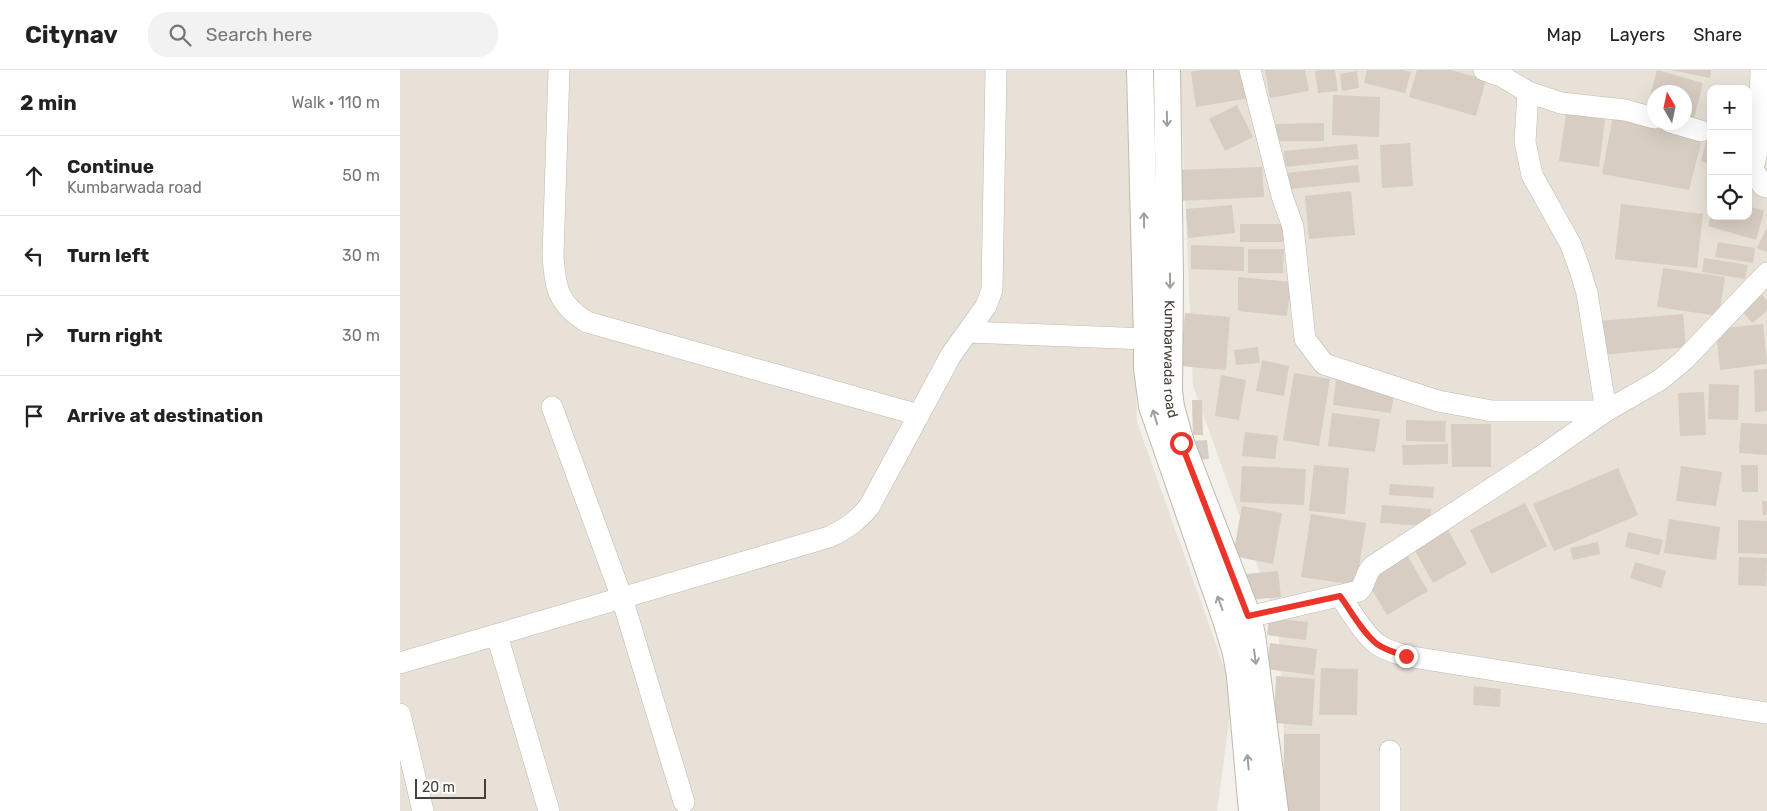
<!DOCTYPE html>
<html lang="en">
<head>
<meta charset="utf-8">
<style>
	:root { --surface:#fff; --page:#f2f2f2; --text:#222; --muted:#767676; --line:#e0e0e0 }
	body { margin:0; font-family:Rubik,sans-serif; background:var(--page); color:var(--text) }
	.controls { position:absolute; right:15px; top:15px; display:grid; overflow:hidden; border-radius:10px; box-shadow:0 5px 20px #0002 }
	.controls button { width:45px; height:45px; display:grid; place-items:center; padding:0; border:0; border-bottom:1px solid var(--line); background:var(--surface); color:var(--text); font:25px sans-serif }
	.compass { position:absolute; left:1247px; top:15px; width:45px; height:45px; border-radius:50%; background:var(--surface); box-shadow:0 5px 20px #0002; rotate:351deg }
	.scale { position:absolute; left:15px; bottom:12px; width:71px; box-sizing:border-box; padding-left:5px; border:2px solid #474038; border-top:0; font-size:14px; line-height:18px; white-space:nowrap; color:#474038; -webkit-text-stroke:4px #fff; paint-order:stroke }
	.stop { position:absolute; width:15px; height:15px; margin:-11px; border:4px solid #ea352a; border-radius:50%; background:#fff }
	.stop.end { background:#ea352a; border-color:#fff; box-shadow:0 1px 5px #0008 }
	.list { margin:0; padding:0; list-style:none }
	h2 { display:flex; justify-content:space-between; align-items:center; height:65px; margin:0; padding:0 20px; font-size:21px }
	h2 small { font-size:16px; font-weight:400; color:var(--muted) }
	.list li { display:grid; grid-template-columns:32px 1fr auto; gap:15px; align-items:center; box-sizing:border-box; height:80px; padding:0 20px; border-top:1px solid var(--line) }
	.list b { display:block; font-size:19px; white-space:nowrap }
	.list p { margin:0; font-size:16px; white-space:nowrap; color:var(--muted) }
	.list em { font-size:16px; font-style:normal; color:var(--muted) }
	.icon { flex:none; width:28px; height:28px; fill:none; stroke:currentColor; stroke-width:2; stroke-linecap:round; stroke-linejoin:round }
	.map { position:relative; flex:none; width:1367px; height:741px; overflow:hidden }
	header { display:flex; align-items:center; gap:30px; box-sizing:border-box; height:70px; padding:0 25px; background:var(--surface); border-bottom:1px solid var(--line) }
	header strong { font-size:24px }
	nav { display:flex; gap:28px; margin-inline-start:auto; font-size:18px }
	.search { width:350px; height:45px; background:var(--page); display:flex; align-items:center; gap:12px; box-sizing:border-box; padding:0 18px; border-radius:20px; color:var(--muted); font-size:19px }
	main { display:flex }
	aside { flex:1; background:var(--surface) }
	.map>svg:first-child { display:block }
	.residential { fill:#e7e1d8; fill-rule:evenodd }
	.building { fill:#d7cdc2 }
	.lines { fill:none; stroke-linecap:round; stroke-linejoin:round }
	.minor-casing { stroke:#c1b9af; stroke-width:22 }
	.tertiary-casing { stroke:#c1b9af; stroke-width:28 }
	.minor { stroke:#fff; stroke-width:21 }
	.tertiary { stroke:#fff; stroke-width:26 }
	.oneway { stroke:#a3a09c }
	.route { stroke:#ea352a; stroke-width:6 }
	.labels { text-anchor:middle; stroke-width:5; stroke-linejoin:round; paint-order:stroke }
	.street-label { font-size:14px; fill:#474038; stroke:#fff }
</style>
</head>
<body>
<header>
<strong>Citynav</strong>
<div class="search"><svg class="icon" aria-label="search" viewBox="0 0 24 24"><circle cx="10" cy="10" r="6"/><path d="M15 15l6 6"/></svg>Search here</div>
<nav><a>Map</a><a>Layers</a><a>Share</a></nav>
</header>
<main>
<aside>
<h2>2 min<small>Walk · 110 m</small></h2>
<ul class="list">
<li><svg class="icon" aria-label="ahead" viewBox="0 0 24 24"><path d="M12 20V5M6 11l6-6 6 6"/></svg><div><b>Continue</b><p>Kumbarwada road</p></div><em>50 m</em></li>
<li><svg class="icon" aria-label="left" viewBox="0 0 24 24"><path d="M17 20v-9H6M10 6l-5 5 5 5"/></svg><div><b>Turn left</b></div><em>30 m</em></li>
<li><svg class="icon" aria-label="right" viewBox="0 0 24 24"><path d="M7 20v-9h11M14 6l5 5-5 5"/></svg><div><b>Turn right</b></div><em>30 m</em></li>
<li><svg class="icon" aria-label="arrive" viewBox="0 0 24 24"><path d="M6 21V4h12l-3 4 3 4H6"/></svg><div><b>Arrive at destination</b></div></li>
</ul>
</aside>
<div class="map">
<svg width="1367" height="741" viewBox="0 0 1367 741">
	<rect width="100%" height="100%" fill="#f3efe9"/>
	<!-- residential -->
	<g class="residential">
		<path d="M 0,0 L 726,0 L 737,352 L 833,622 L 817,741 L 0,741 Z"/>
		<path d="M 780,0 L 1367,0 L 1367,741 L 888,741 L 878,553 L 793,316 ZM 1311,19 L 1348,19 L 1348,146 L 1311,146 ZM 1254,22 L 1284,22 L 1284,52 L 1254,52 Z"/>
	</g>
	<!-- building -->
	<g class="building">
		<path d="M 801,0 L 845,0 L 850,28 L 796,37 L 791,2 Z"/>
		<path d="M 865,0 L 905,0 L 909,21 L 870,28 Z"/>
		<path d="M 923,0 L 935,0 L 938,21 L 918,23 L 915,1 Z"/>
		<path d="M 967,0 L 1003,0 L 1011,2 L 1005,23 L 964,13 Z"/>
		<path d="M 1017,0 L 1051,0 L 1086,10 L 1076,46 L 1009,27 Z"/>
		<path d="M 1257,0 L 1303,13 L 1293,52 L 1284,50 L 1284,22 L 1254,22 L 1254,42 L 1246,40 Z"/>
		<path d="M 1272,0 L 1311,0 L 1310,8 Z"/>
		<path d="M 957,1 L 959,18 L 942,21 L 940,4 Z"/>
		<path d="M 933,25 L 980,27 L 979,67 L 932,65 Z"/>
		<path d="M 837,35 L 853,67 L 825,81 L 809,49 Z"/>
		<path d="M 1166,44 L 1205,49 L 1199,97 L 1159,91 Z"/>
		<path d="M 1213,46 L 1302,69 L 1289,120 L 1202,104 Z"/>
		<path d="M 924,53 L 924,71 L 876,71 L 876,54 Z"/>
		<path d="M 1310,56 L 1311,56 L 1311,94 L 1301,91 Z"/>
		<path d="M 1010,73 L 1013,116 L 982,118 L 980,75 Z"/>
		<path d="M 957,74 L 959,89 L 885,97 L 884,81 Z"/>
		<path d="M 958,95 L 960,112 L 889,119 L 887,103 Z"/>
		<path d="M 862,97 L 864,127 L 779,131 L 778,100 Z"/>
		<path d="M 951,121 L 955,165 L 909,169 L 905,126 Z"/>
		<path d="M 1221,134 L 1303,144 L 1297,198 L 1215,189 Z"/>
		<path d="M 832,135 L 835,163 L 788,168 L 786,139 Z"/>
		<path d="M 1348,136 L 1364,141 L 1356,170 L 1308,156 L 1311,146 L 1348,146 Z"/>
		<rect x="840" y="154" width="43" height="18"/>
		<path d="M 1367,157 L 1367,182 L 1357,178 Z"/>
		<path d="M 1318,172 L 1355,178 L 1353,193 L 1315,187 Z"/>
		<path d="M 791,175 L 844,177 L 844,201 L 791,199 Z"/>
		<path d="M 848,179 L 884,179 L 883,203 L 848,203 Z"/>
		<path d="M 1304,188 L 1348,195 L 1345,209 L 1302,202 Z"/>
		<path d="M 1263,198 L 1325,207 L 1319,246 L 1257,237 Z"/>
		<path d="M 838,207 L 891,212 L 887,246 L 838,241 Z"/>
		<path d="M 1362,225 L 1367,231 L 1367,241 L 1352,253 L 1342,241 Z"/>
		<path d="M 785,243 L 830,247 L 826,300 L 780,296 Z"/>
		<path d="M 1283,244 L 1286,277 L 1201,285 L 1198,251 Z"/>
		<path d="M 1363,254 L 1367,294 L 1320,300 L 1316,259 Z"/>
		<path d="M 858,277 L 860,293 L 836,295 L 834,280 Z"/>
		<path d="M 862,290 L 889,296 L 884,326 L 856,321 Z"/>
		<path d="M 1367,299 L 1367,341 L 1355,342 L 1354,300 Z"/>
		<path d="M 894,303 L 930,309 L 919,376 L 883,370 Z"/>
		<path d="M 821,305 L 846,310 L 839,350 L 815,346 Z"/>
		<path d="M 936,310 L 995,319 L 991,343 L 933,335 Z"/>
		<path d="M 1309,314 L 1339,315 L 1338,350 L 1308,349 Z"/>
		<path d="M 1304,322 L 1306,365 L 1280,366 L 1278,323 Z"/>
		<path d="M 792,330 L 802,330 L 803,365 L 793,365 Z"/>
		<path d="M 932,343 L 980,349 L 975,382 L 928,376 Z"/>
		<path d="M 1006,350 L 1046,351 L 1045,372 L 1006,371 Z"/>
		<path d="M 1341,353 L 1367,354 L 1367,385 L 1339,383 Z"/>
		<path d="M 1051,354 L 1091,354 L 1091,397 L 1052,397 Z"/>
		<path d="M 845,362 L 878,366 L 875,389 L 842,386 Z"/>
		<path d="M 807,370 L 809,389 L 794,390 L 793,371 Z"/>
		<path d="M 1048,374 L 1048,394 L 1003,395 L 1002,375 Z"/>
		<path d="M 914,395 L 949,398 L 945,444 L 909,441 Z"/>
		<path d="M 1341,395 L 1358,395 L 1358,422 L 1342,422 Z"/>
		<path d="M 842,396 L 906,399 L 904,435 L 840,432 Z"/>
		<path d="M 1281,396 L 1322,402 L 1316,436 L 1276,431 Z"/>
		<path d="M 1218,398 L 1238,445 L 1154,481 L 1133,434 Z"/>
		<path d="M 990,414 L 1034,417 L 1033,428 L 989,425 Z"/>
		<path d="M 1362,431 L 1367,431 L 1367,445 L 1363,445 Z"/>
		<path d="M 1125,433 L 1147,476 L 1091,504 L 1070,460 Z"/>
		<path d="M 982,435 L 1031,439 L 1029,456 L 980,453 Z"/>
		<path d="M 842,436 L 882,443 L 873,494 L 833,486 Z"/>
		<path d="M 911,444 L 966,453 L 956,515 L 901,507 Z"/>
		<path d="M 1269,449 L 1320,457 L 1316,490 L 1264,483 Z"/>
		<path d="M 1338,450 L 1367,451 L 1367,484 L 1338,483 Z"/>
		<path d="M 1047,458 L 1067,494 L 1033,513 L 1013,477 Z"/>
		<path d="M 1228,462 L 1263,470 L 1259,485 L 1225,477 Z"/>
		<path d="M 1198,472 L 1200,484 L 1173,490 L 1170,478 Z"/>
		<path d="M 1007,485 L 1028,521 L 987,545 L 966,510 Z"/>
		<path d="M 1339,487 L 1367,488 L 1366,516 L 1338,515 Z"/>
		<path d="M 1235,492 L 1266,501 L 1261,518 L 1230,508 Z"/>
		<path d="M 878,501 L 881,527 L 847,530 L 845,504 Z"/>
		<path d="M 869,548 L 908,552 L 906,570 L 867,565 Z"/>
		<path d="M 870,573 L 917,579 L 914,605 L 867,599 Z"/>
		<path d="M 921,598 L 958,599 L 957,645 L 919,645 Z"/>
		<path d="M 876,606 L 915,609 L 912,656 L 874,653 Z"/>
		<path d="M 1074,616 L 1101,619 L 1100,637 L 1073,635 Z"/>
		<path d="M 884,664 L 920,664 L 920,741 L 883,741 Z"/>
	</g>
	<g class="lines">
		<defs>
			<g id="minor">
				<path d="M 159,0 L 153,186 C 155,218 158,234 187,252 L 519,345"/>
				<path d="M 850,0 L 882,126 L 893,157 L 905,269 L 924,294 L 1038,331 L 1092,341 L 1206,341"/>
				<path d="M 1084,0 L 1103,7 L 1128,22 L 1125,72 L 1132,105 L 1171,175 L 1180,200 L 1187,223 L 1206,341"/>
				<path d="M 1361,0 L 1359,73 L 1353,99 L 1363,116 L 1367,117"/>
				<path d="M 1128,22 L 1161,33 L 1225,40 L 1254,48"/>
				<path d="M 1270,52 L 1301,61"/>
				<path d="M 568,262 L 747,269"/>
				<path d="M 152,337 L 222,528 L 284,732"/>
				<path d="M 940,526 C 951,541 962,562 977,574 C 985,580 996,583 1006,586 L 1366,643"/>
				<path d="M 848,547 L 959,521 C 966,514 965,503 973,496 L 1140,387 L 1206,341 L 1260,310 L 1283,291 L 1367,203"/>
				<path d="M 97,565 L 149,741"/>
				<path d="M 0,593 L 429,467 C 446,459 457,451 469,437 L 551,285 L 586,236 L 592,220 L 596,0"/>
				<path d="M 0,644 L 23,741"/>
				<path d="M 990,681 L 990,741"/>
			</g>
			<g id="tertiary">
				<path d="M 740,0 L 747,269 L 747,298 L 752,336 L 827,553 L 836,583 L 840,606 L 852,741"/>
				<path id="s1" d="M 767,0 L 770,207 L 769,321 L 771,337 L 781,373 L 848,547 L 852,565 L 875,741"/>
			</g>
		</defs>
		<!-- minor casing -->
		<use href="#minor" class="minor-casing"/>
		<!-- tertiary casing -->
		<use href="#tertiary" class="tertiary-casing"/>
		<!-- minor -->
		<use href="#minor" class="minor"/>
		<!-- tertiary -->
		<use href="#tertiary" class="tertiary"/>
	</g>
	<!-- one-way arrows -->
	<defs><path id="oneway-shaft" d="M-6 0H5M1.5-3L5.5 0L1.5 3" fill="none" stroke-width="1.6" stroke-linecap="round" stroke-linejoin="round" transform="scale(1.25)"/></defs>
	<g class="oneway">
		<use href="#oneway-shaft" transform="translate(767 49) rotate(89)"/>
		<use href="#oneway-shaft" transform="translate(744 150) rotate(-91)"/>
		<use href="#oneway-shaft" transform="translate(770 211) rotate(90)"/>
		<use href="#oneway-shaft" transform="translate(755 347) rotate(-107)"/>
		<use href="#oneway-shaft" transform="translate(820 533) rotate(-110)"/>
		<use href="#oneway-shaft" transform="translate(855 587) rotate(82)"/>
		<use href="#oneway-shaft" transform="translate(848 692) rotate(-95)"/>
	</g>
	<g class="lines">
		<!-- route -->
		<path class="route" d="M 781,373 L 848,546 L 940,526 C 951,541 962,562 977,574 C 985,580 996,583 1006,586"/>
	</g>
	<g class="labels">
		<!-- street labels -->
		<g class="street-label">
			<text dy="5" stroke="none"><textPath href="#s1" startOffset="289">Kumbarwada road</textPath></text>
		</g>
	</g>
</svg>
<div class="controls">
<button>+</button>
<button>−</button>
<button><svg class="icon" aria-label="locate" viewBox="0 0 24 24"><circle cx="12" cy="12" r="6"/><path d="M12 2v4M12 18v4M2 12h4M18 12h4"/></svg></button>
</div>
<svg class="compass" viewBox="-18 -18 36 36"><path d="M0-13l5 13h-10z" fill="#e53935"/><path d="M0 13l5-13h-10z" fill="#767676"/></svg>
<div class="scale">20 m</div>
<div class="stop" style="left:781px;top:373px"></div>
<div class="stop end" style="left:1006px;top:586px"></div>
</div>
</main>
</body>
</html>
